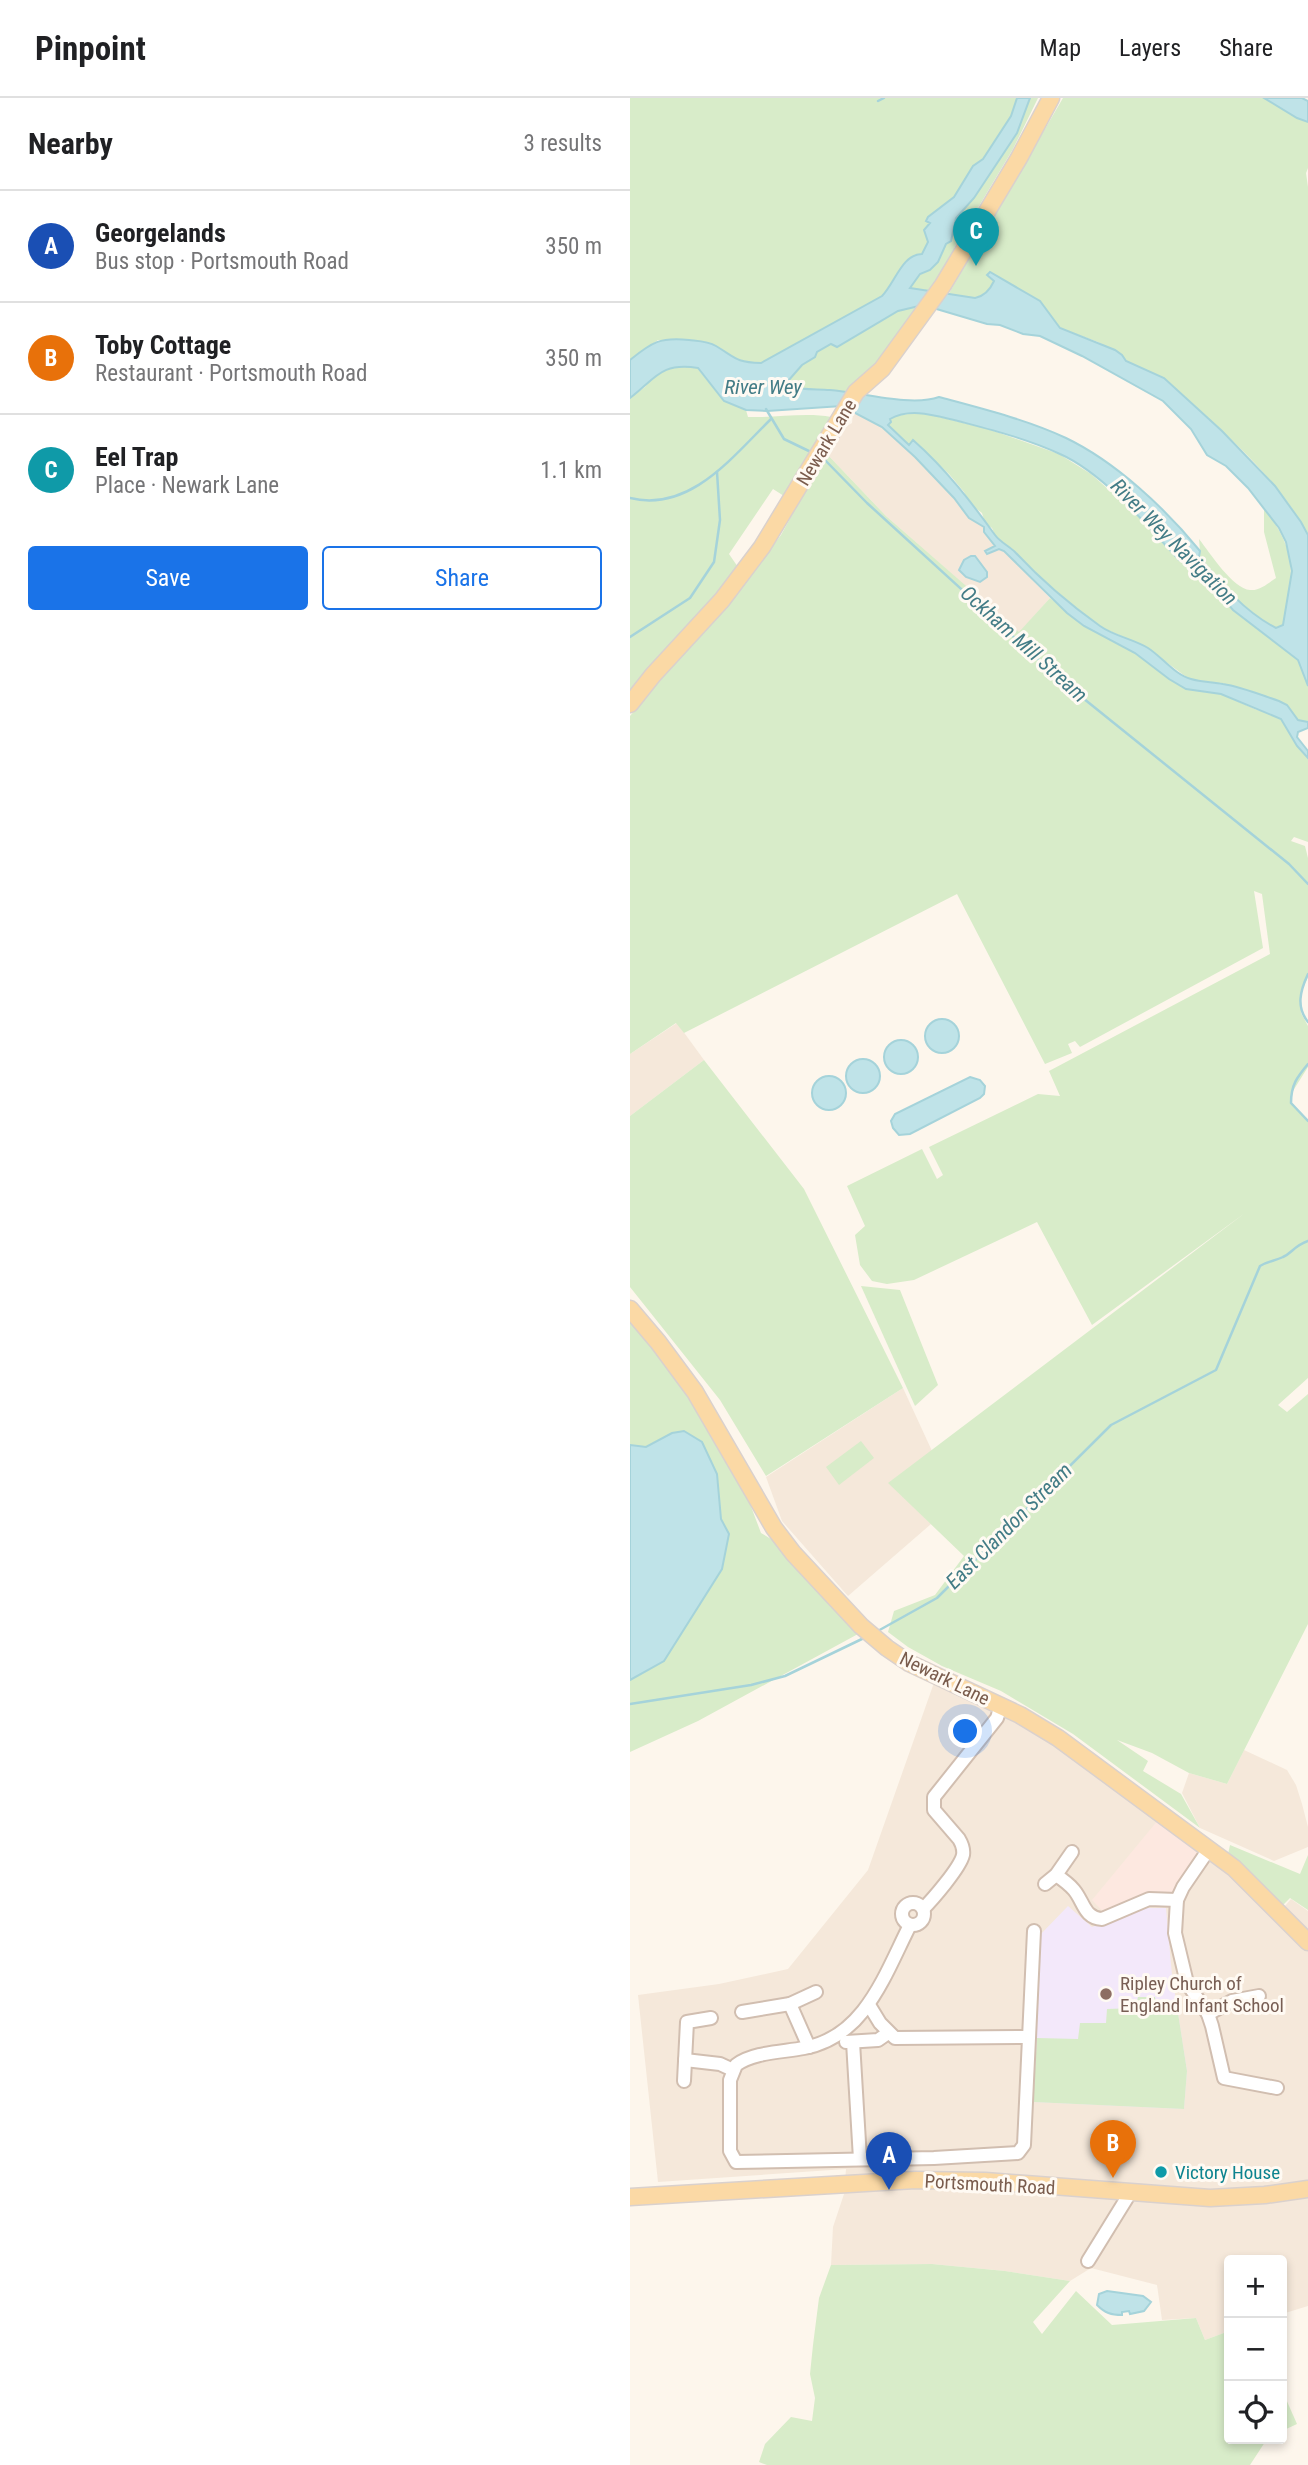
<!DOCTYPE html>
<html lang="en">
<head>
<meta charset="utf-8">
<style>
	:root { --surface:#fff; --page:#f6f6f6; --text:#202124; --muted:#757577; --line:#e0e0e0; --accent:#1a73e8 }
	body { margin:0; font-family:"Roboto Condensed",sans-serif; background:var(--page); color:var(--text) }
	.controls { position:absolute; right:21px; bottom:21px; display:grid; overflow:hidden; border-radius:7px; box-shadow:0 4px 10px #0003 }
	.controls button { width:63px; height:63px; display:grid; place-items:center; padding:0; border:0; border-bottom:2px solid var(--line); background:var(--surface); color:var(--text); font:35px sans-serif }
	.you { position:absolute; left:336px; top:1634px; width:24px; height:24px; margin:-18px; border:5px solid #fff; border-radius:50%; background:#1a73e8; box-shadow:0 0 0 10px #1a73e833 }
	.badge { display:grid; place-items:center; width:46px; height:46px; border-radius:50%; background:var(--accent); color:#fff; font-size:23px; font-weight:700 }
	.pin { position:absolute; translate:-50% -58px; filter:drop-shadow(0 2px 4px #0008) }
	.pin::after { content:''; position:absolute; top:37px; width:24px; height:21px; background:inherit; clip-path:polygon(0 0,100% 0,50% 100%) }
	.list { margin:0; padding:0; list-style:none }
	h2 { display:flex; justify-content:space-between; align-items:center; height:91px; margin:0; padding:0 28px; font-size:30px }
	h2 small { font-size:23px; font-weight:400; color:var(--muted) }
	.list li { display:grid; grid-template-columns:46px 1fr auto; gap:21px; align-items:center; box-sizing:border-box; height:112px; padding:0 28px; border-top:2px solid var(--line) }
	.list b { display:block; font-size:26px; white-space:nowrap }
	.list p { margin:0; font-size:23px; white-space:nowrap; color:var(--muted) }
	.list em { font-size:23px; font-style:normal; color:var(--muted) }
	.actions { display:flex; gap:14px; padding:21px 28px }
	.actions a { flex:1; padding:16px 0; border:2px solid var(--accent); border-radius:7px; text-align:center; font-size:24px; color:var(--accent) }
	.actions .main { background:var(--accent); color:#fff }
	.icon { flex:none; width:38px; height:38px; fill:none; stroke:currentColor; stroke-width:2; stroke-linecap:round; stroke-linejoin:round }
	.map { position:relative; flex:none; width:678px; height:2367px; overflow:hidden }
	header { display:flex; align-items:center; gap:42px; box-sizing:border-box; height:98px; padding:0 35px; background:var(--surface); border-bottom:2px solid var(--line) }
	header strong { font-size:33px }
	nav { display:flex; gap:38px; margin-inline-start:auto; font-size:24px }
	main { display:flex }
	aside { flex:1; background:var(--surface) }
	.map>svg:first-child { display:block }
	.residential { fill:#f5e8da }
	.commercial { fill:#fde8e0 }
	.education { fill:#f3e8fa }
	.green { fill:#d8ecc9 }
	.water { fill:#bfe3e8; stroke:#a5d3da; stroke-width:2; fill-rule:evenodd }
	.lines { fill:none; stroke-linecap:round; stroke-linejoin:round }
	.stream { stroke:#a5d3da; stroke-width:2.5 }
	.minor-casing { stroke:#d1beb0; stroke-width:16 }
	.major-casing { stroke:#dad1cd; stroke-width:19 }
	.minor { stroke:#fff; stroke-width:12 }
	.major { stroke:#fbd9a5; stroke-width:16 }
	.education-dot { fill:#8d6e63; stroke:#fffaf3; stroke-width:2.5 }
	.culture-dot { fill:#0f9aa8; stroke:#fffaf3; stroke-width:2.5 }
	.labels { text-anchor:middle; stroke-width:6; stroke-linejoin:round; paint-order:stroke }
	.street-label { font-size:19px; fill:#7a5c4d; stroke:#fffaf3 }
	.education-label { font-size:19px; fill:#785e54; stroke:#fffaf3; text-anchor:start }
	.culture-label { font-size:19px; fill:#0d838f; stroke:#fffaf3; text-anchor:start }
	.water-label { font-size:21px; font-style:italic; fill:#437c86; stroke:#fffaf3 }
</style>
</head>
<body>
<header>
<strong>Pinpoint</strong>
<nav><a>Map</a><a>Layers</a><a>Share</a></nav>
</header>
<main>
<aside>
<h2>Nearby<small>3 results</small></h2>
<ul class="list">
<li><span class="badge" style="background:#1a4fb4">A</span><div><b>Georgelands</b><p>Bus stop · Portsmouth Road</p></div><em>350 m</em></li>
<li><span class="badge" style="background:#e8710a">B</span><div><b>Toby Cottage</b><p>Restaurant · Portsmouth Road</p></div><em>350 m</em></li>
<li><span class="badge" style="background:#0f9aa8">C</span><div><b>Eel Trap</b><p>Place · Newark Lane</p></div><em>1.1 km</em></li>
</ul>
<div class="actions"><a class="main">Save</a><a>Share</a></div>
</aside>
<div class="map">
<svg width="678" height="2367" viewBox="0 0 678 2367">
	<rect width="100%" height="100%" fill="#fdf6ec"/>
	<!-- residential -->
	<g class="residential">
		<path d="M 223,314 L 252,329 L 285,359 L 324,400 L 339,420 L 354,429 L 354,434 L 365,448 L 358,456 L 369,451 L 374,453 L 420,500 L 389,535 L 256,418 L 196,355 L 207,334 L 222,325 Z"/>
		<path d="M 47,925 L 74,962 L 0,1018 L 0,956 Z"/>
		<path d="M 273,1290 L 302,1353 L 259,1385 L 301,1426 L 218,1498 L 152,1423 L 136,1379 Z"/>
		<path d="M 306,1579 L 371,1607 L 579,1751 L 648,1816 L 661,1801 L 678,1813 L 678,2208 L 652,2216 L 652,2162 L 599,2162 L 599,2233 L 575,2242 L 566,2220 L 532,2222 L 527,2187 L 461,2170 L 440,2183 L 375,2173 L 302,2166 L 201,2167 L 203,2129 L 214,2096 L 216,2071 L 28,2084 L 8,1897 L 89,1886 L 158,1871 L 238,1772 Z"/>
		<path d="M 614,1652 L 657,1672 L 666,1687 L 672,1706 L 678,1729 L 678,1749 L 644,1763 L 570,1730 L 552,1695 L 559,1675 L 597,1686 Z"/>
	</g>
	<!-- commercial -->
	<path class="commercial" d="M 533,1716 L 579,1751 L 547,1802 L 526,1800 L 478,1819 L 462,1802 Z"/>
	<!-- education -->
	<path class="education" d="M 438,1808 L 462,1829 L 514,1810 L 536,1810 L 542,1877 L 557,1973 L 554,2011 L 403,2004 L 409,1838 Z"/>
	<!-- green -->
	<g class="green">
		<path d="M 0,0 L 387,0 L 381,18 L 353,61 L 343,68 L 324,99 L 298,119 L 300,125 L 294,132 L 298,144 L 292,157 C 270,160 267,183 252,198 L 131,265 L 108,263 L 86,248 L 28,242 L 0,262 Z"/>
		<path d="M 400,0 L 408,0 L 383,51 L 324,150 L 325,156 L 303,193 L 279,190 L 323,138 L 326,120 L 332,115 L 387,35 Z"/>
		<path d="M 433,0 L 634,0 L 667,20 L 678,24 L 678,70 L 676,75 L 678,89 L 678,437 C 645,373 559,297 496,263 L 492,257 L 468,244 L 430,230 L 410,203 L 360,174 L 358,177 L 364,183 C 355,204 338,200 318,197 Z"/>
		<path d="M 293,206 L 223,296 C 202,292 182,293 161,289 L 157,284 L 172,267 L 185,259 L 186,254 L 201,245 L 207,249 L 268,213 Z"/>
		<path d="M 48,267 L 67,270 L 94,303 L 116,312 L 118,319 C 143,320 177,314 201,319 L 154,398 L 143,391 L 99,456 L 110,472 L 0,601 L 0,300 L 15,289 L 23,278 Z"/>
		<path d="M 283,315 L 297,316 L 358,331 L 429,356 L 461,376 L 512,421 L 549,462 L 562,464 L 603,512 L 668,562 L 678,588 L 678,624 L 667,622 L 657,607 L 649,603 L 595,586 L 559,581 L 516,549 L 471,529 L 421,491 L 365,437 L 362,430 L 355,425 L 352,415 L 340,406 L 334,394 L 319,376 L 283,343 L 279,347 L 258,327 L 261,319 Z"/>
		<path d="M 196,355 L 256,418 L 389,534 L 420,500 L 454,528 L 505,555 L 556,591 L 591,596 L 627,612 L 644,616 L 651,621 L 667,648 L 678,660 L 678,744 L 664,739 L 661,743 L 675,748 L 678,760 L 678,879 L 670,897 L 671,915 L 678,928 L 678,969 L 661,996 L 661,1004 L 678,1023 L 678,1280 L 648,1307 L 657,1314 L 678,1296 L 678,1526 L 597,1686 L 559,1675 L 522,1655 L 487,1642 L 518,1663 L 513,1673 L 551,1696 L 570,1730 L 443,1636 L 371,1593 L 312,1568 L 278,1549 L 258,1534 L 264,1513 L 305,1497 L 334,1458 L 258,1385 L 615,1115 L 462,1227 L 407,1124 L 284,1182 L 257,1186 L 242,1183 L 230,1167 L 225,1137 L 235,1128 L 217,1088 L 292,1051 L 307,1081 L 313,1077 L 299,1049 L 408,996 L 430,998 L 419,973 L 640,856 L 632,796 L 624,793 L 633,850 L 450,949 L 445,943 L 438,946 L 442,955 L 415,966 L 327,796 L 54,935 L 46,925 L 0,956 L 0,618 L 120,477 L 151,437 Z"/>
		<path d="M 634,410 C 668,455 664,475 653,527 L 646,530 C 615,514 591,486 569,459 L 570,453 L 569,441 C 580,455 603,491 620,492 C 630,493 638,485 646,480 L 634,434 Z"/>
		<path d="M 74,962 L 174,1091 L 273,1290 L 136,1378 L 90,1302 L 0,1189 L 0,1018 Z"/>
		<path d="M 231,1188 L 270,1192 L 308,1287 L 285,1308 Z"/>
		<path d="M 0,1223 L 19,1241 L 62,1302 L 117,1398 L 131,1435 L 149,1446 L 228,1536 L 68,1623 L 0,1654 L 0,1582 L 34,1563 L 92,1471 L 99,1436 L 91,1421 L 87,1376 L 16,1349 L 0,1347 Z"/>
		<path d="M 231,1343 L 244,1360 L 209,1387 L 196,1369 Z"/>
		<path d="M 600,1747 L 670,1776 L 678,1757 L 678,1812 L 660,1800 L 653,1807 L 620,1773 L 598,1756 Z"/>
		<path d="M 508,1899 L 525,1899 L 528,1915 L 548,1915 L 557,1973 L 554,2011 L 403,2004 L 407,1940 L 448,1941 L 450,1925 L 476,1925 L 477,1911 L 505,1910 Z"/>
		<path d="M 302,2166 L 375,2173 L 440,2183 L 403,2224 L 412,2236 L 446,2193 L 482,2227 L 566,2220 L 575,2242 L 599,2233 L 599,2341 L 637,2341 L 620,2367 L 137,2367 L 129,2364 L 135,2346 L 161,2319 L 182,2323 L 185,2300 L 180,2276 L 183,2247 L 189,2200 L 201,2167 Z"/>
		<path d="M 652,2292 L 667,2326 L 652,2333 Z"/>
	</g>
	<!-- water -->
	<g class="water">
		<path d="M 387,0 L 400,0 L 387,35 L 344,100 L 326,120 L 321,143 L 316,146 L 308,164 L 300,172 L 290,176 L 280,190 L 345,200 C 355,198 360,192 364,183 L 357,177 L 360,174 L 410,203 L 430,230 L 485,252 L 492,257 L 496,263 L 534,280 L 592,333 L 645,388 L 671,424 L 678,437 L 678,588 L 668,562 L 603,512 L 563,464 L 556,465 L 549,462 C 517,427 473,375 430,356 C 398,341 362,332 328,323 C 306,318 281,309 260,321 L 261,324 L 258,327 L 279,347 L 283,342 C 316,371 342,405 365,437 C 370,444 379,448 385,454 C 411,482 439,506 470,528 C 484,538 503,541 518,550 C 532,559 545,577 561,581 C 571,584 583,584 593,586 C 612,589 631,597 649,603 L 657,607 L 668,622 L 678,624 L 678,630 L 668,634 L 667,639 L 678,653 L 678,660 L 667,648 L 651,621 L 591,596 L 556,591 L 539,581 L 505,555 L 454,528 L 437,515 L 374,453 L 369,451 L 357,456 L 355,453 L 365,448 L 354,434 L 354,429 L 339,420 L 324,400 L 285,359 L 252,329 L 212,308 L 137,313 L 116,312 L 94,303 L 68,270 C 31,264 26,280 0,300 L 0,262 C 22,244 30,239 59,242 C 68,243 78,243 86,248 C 106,260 105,264 131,265 L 252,198 C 265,185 272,156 292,156 L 298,144 L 294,132 L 300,125 L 296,123 L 298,119 L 324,99 L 343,68 L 353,61 L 381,18 ZM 293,207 L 357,226 L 370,227 L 393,236 L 410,238 L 452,258 L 533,303 L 561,331 L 577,357 L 596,368 L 618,390 L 649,430 L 656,444 L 662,473 L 653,527 L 646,530 C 615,514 591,486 569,459 L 570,453 C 536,411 486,364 436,340 C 398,322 350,310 309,299 C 281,309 230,294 200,292 C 186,291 174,292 161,289 L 158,283 L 172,267 L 185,259 L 187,254 L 201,246 L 207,249 L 268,213 Z"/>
		<path d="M 634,0 L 672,0 L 678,3 L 678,24 L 667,20 Z"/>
		<path d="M 341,458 L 345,458 L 357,474 L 357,479 L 350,484 L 336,479 L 329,472 L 334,462 Z"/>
		<circle cx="312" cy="938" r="17"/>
		<circle cx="271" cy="959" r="17"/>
		<circle cx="233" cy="978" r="17"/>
		<circle cx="199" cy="995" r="17"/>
		<path d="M 340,979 L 350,982 L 355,988 L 354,996 L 350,1000 L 280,1036 L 269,1037 L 263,1030 L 261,1023 L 265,1016 Z"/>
		<path d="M 54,1333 L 72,1344 L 87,1376 L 91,1421 L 99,1436 L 92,1471 L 34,1563 L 0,1582 L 0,1347 L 16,1349 L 42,1335 Z"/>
		<path d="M 477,2193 L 513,2198 L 521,2204 L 514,2213 L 500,2216 L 499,2213 L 492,2214 L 492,2217 C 481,2217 475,2215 467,2207 L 469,2196 Z"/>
	</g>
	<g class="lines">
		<!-- stream -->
		<g class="stream">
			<path d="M 248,3 L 254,0"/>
			<path d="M 136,311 L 154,341 L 183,355"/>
			<path d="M 192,359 L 237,405 L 433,584 L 659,766 L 678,786"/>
			<path d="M 0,400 C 60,415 103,358 141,321"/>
			<path d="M 0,539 L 60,500 L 84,464 L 90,422 L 87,374"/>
			<path d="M 678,876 C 670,893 666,909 678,924"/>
			<path d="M 678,966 C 667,979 661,987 661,1005 L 678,1023"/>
			<path d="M 246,1534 L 307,1500 L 481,1327 L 586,1272 L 630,1168 C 638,1163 645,1163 653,1159 C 662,1155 664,1148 678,1143"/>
			<path d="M 0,1606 L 121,1587 L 155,1578 L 234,1540"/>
		</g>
		<defs>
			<g id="minor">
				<path d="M 579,1751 L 553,1789 L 547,1802 L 545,1835 L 557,1885 L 578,1916 L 582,1928 L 594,1980 L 647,1990"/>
				<path d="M 426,1777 C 432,1781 439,1786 444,1792 C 454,1804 454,1820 472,1821 L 519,1801 L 547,1802"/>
				<path d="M 415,1786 L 426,1777 L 442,1754"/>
				<circle cx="283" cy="1816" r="11"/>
				<path d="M 293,1811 C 302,1802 330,1770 333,1757 C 334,1751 332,1746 329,1741 L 304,1712 L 304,1699 L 367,1620 L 371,1607"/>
				<path d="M 280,1827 C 255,1876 235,1939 174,1950 C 154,1954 123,1954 106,1967 L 100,1982 L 100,2053 L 106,2064 L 304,2060 L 388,2055 L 394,2047 L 404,1833"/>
				<path d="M 160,1906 L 179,1949"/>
				<path d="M 239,1907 L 250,1925 L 265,1940 L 398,1939"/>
				<path d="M 112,1914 L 160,1906 L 186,1894"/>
				<path d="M 578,1916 L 602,1903 L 629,1898"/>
				<path d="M 216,1944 L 248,1942 L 258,1935"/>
				<path d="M 223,1944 L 230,2061"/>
				<path d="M 55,1962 L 90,1966 L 103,1972"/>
				<path d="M 54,1983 L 57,1924 L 81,1920"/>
				<path d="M 458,2163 L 500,2095"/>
			</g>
			<g id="major">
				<path d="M 0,606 L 23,577 L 92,502 L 132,449 L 226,294 L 252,271 L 313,187 L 389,60 L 421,0"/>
				<path d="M 0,1211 L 28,1244 L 65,1294 L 144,1430 L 163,1455 L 231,1528 L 257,1550 L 279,1565 L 390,1617 L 428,1640 L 604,1770 L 678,1844"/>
				<path d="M 0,2099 L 285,2082 L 355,2083 L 580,2100 L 635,2097 L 678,2091"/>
			</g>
		</defs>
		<!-- minor casing -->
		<use href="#minor" class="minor-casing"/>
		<!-- major casing -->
		<use href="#major" class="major-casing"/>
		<!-- minor -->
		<use href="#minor" class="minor"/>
		<!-- major -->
		<use href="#major" class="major"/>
	</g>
	<!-- markers -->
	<circle class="education-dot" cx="476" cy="1896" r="7"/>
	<circle class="culture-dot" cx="531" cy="2074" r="7"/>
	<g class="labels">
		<!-- street labels -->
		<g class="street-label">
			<text transform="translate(196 344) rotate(-59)" y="7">Newark Lane</text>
			<text transform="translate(315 1580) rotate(26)" y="7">Newark Lane</text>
			<text transform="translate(360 2086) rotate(3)" y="7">Portsmouth Road</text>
		</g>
		<!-- education labels -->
		<g class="education-label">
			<text x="490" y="1892">Ripley Church of<tspan x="490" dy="22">England Infant School</tspan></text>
		</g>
		<!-- culture labels -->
		<g class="culture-label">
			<text x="545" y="2081">Victory House</text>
		</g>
		<!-- water labels -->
		<g class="water-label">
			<text x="133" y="296">River Wey</text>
			<text transform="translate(544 444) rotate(45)" y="7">River Wey Navigation</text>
			<text transform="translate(394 546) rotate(42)" y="7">Ockham Mill Stream</text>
			<text transform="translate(379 1428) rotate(-45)" y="7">East Clandon Stream</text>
		</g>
	</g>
</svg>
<div class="controls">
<button>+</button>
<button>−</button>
<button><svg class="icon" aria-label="locate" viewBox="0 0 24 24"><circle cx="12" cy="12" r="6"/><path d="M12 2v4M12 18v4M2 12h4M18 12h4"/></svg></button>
</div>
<div class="you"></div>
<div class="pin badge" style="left:259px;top:2092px;background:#1a4fb4">A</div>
<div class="pin badge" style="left:483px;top:2080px;background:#e8710a">B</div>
<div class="pin badge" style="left:346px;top:168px;background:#0f9aa8">C</div>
</div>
</main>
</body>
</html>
